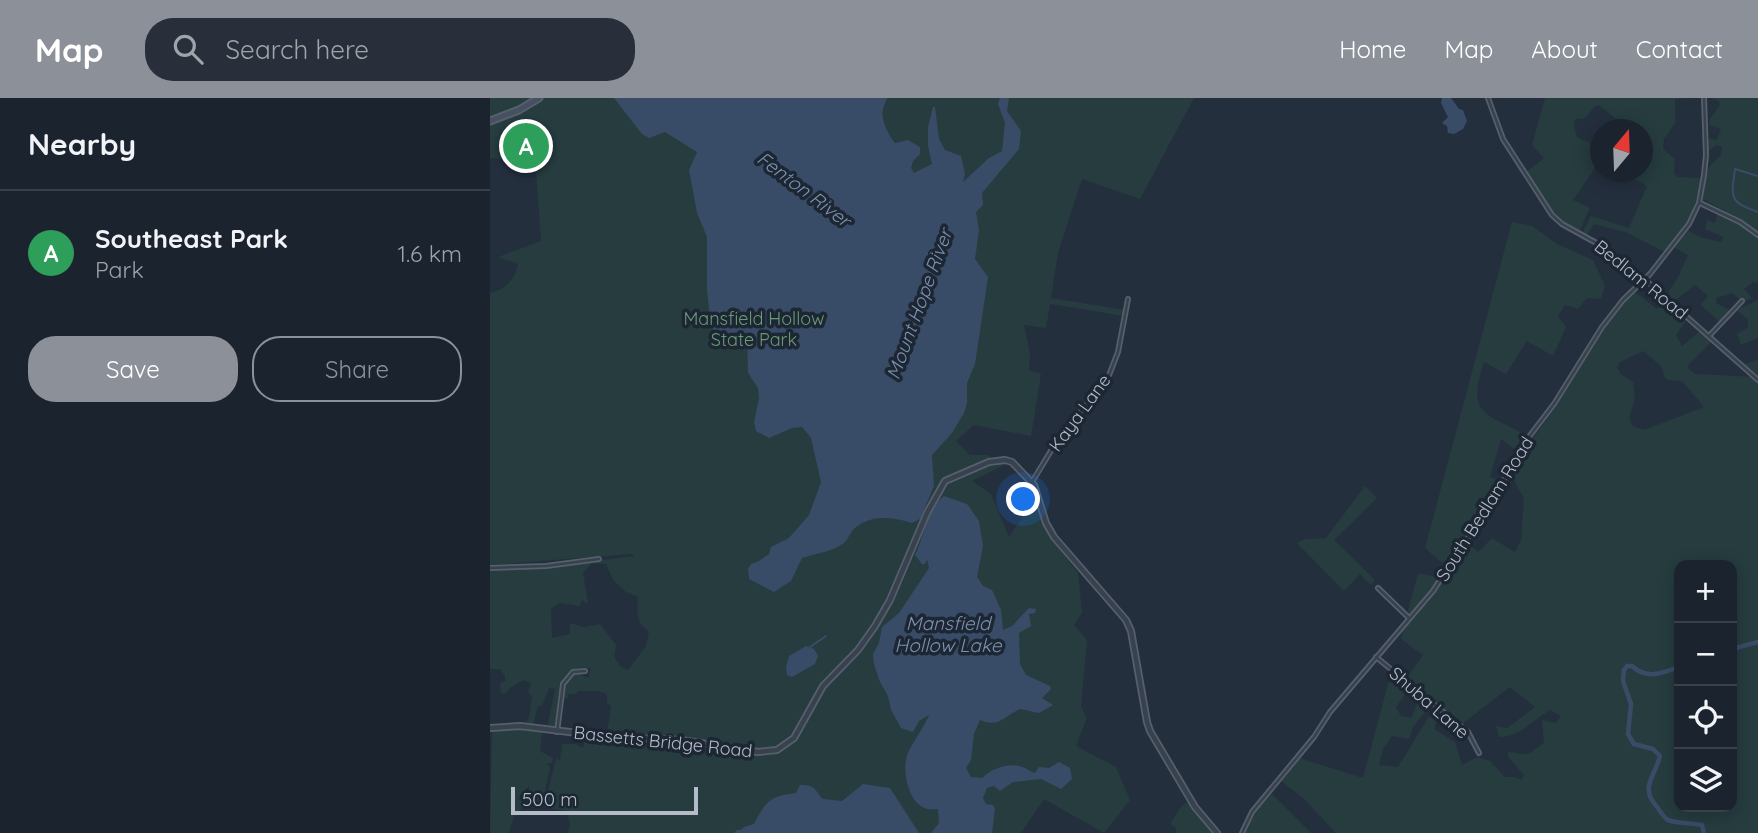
<!DOCTYPE html>
<html lang="en">
<head>
<meta charset="utf-8">
<style>
	:root { --surface:#1b232e; --page:#282f3a; --text:#f1f3f6; --muted:#a0a4aa; --line:#39404a; --accent:#8c9099 }
	body { margin:0; font-family:Quicksand,sans-serif; background:var(--page); color:var(--text) }
	.controls { position:absolute; right:21px; bottom:21px; display:grid; overflow:hidden; border-radius:14px; box-shadow:0 4px 18px #0003 }
	.controls button { width:63px; height:63px; display:grid; place-items:center; padding:0; border:0; border-bottom:2px solid var(--line); background:var(--surface); color:var(--text); font:35px sans-serif }
	.compass { position:absolute; left:1100px; top:21px; width:63px; height:63px; border-radius:50%; background:var(--surface); box-shadow:0 4px 18px #0003; rotate:19deg }
	.scale { position:absolute; left:21px; bottom:18px; width:187px; box-sizing:border-box; padding-left:7px; border:4px solid #b4bcc9; border-top:0; font-size:19px; line-height:24px; white-space:nowrap; color:#b4bcc9; -webkit-text-stroke:5px #1d2633; paint-order:stroke }
	.you { position:absolute; left:534px; top:402px; width:24px; height:24px; margin:-18px; border:5px solid #fff; border-radius:50%; background:#1a73e8; box-shadow:0 0 0 10px #1a73e833 }
	.badge { display:grid; place-items:center; width:46px; height:46px; border-radius:50%; background:var(--accent); color:#fff; font-size:23px; font-weight:700 }
	.pin { position:absolute; translate:-50% -50%; border:4px solid #fff; box-shadow:0 2px 7px #0006 }
	.list { margin:0; padding:0; list-style:none }
	h2 { display:flex; justify-content:space-between; align-items:center; height:91px; margin:0; padding:0 28px; font-size:30px }
	h2 small { font-size:23px; font-weight:400; color:var(--muted) }
	.list li { display:grid; grid-template-columns:46px 1fr auto; gap:21px; align-items:center; box-sizing:border-box; height:126px; padding:0 28px; border-top:2px solid var(--line) }
	.list b { display:block; font-size:26px; white-space:nowrap }
	.list p { margin:0; font-size:23px; white-space:nowrap; color:var(--muted) }
	.list em { font-size:23px; font-style:normal; color:var(--muted) }
	.actions { display:flex; gap:14px; padding:21px 28px }
	.actions a { flex:1; padding:16px 0; border:2px solid var(--accent); border-radius:28px; text-align:center; font-size:24px; color:var(--accent) }
	.actions .main { background:var(--accent); color:#fff }
	.icon { flex:none; width:38px; height:38px; fill:none; stroke:currentColor; stroke-width:2; stroke-linecap:round; stroke-linejoin:round }
	.map { position:relative; flex:none; width:1268px; height:735px; overflow:hidden }
	header { display:flex; align-items:center; gap:42px; box-sizing:border-box; height:98px; padding:0 35px; background:var(--accent); color:#fff }
	header strong { font-size:33px }
	nav { display:flex; gap:38px; margin-inline-start:auto; font-size:24px }
	.search { width:490px; height:63px; background:var(--page); display:flex; align-items:center; gap:18px; box-sizing:border-box; padding:0 24px; border-radius:28px; color:var(--muted); font-size:26px }
	main { display:flex }
	aside { flex:1; background:var(--surface) }
	.map>svg:first-child { display:block }
	.green { fill:#263c3f; fill-rule:evenodd }
	.water { fill:#394c67 }
	.lines { fill:none; stroke-linecap:round; stroke-linejoin:round }
	.stream { stroke:#394c67; stroke-width:2 }
	.river { stroke:#394c67; stroke-width:4.5 }
	.minor-casing { stroke:#565f6c; stroke-width:6 }
	.tertiary-casing { stroke:#565f6c; stroke-width:8 }
	.secondary-casing { stroke:#565f6c; stroke-width:9 }
	.minor { stroke:#38414e; stroke-width:2.5 }
	.tertiary { stroke:#38414e; stroke-width:4.5 }
	.secondary { stroke:#465061; stroke-width:5 }
	.labels { text-anchor:middle; stroke-width:7; stroke-linejoin:round; paint-order:stroke }
	.street-label { font-size:18px; fill:#b4bcc9; stroke:#1d2633 }
	.park-label { font-size:18px; fill:#6b9a76; stroke:#1d2633 }
	.water-label { font-size:19px; font-style:italic; fill:#7c92b1; stroke:#1d2633 }
</style>
</head>
<body>
<header>
<strong>Map</strong>
<div class="search"><svg class="icon" aria-label="search" viewBox="0 0 24 24"><circle cx="10" cy="10" r="6"/><path d="M15 15l6 6"/></svg>Search here</div>
<nav><a>Home</a><a>Map</a><a>About</a><a>Contact</a></nav>
</header>
<main>
<aside>
<h2>Nearby<small></small></h2>
<ul class="list">
<li><span class="badge" style="background:#2e9e5b">A</span><div><b>Southeast Park</b><p>Park</p></div><em>1.6 km</em></li>
</ul>
<div class="actions"><a class="main">Save</a><a>Share</a></div>
</aside>
<div class="map">
<svg width="1268" height="735" viewBox="0 0 1268 735">
	<rect width="100%" height="100%" fill="#242f3e"/>
	<!-- green -->
	<g class="green">
		<path d="M 0,0 L 704,0 L 650,101 L 592,81 L 568,155 L 561,200 L 635,212 L 634,218 L 560,206 L 556,230 L 534,227 L 540,255 L 539,272 L 551,276 L 541,338 L 484,327 L 466,343 L 480,357 L 499,357 L 501,360 L 495,363 L 503,368 L 518,365 L 482,383 L 501,396 L 519,439 L 546,399 L 559,437 L 588,475 L 592,515 L 584,527 L 597,542 L 591,608 L 597,620 L 586,648 L 626,669 L 640,702 L 614,735 L 554,701 L 531,735 L 78,735 L 80,725 L 76,713 L 54,709 L 66,661 L 70,662 L 72,646 L 86,646 L 93,650 L 95,643 L 97,643 L 94,639 L 116,642 L 121,608 L 117,605 L 117,596 L 107,593 L 88,593 L 86,596 L 79,596 L 78,600 L 72,601 C 73,589 75,582 86,574 L 98,580 L 101,571 C 95,569 91,569 85,572 C 62,582 71,613 63,632 L 57,631 L 65,591 L 59,590 L 52,608 L 48,608 L 43,628 L 36,625 L 39,620 L 42,598 L 38,594 L 41,585 L 33,582 L 20,590 L 15,596 L 11,595 L 10,585 L 15,583 L 15,578 L 10,571 L 0,571 L 0,472 L 47,470 L 144,458 L 142,456 L 0,467 L 0,195 C 15,192 25,182 28,166 L 8,159 L 51,143 L 46,74 L 29,57 L 20,62 L 0,60 ZM 102,465 L 116,466 L 123,482 L 136,494 L 148,499 C 147,513 145,525 159,533 L 156,548 L 138,572 L 131,569 L 124,559 L 126,547 L 110,526 L 94,529 L 80,525 L 80,536 L 62,540 L 61,511 L 69,505 L 90,508 L 92,502 L 98,506 L 93,475 Z"/>
		<path d="M 1055,0 L 1196,0 L 1185,1 L 1185,25 L 1174,41 L 1173,51 L 1185,61 L 1184,75 L 1187,79 L 1212,80 C 1204,117 1198,125 1176,155 L 1138,135 L 1104,126 L 1096,138 L 1092,136 L 1101,118 L 1139,130 L 1157,88 L 1137,77 L 1139,74 L 1152,74 L 1152,32 L 1138,31 L 1109,7 L 1104,9 L 1095,20 L 1085,21 L 1084,29 L 1087,39 L 1110,50 L 1103,73 L 1083,102 L 1100,110 L 1089,134 C 1061,118 1053,101 1035,75 L 1054,60 L 1042,47 Z"/>
		<path d="M 1221,0 L 1268,0 L 1268,136 L 1254,123 L 1211,100 C 1213,90 1214,75 1221,67 C 1226,61 1232,60 1232,49 L 1226,47 L 1218,53 L 1217,40 L 1227,42 L 1231,31 L 1219,27 L 1220,21 L 1230,7 L 1229,3 Z"/>
		<path d="M 1228,114 L 1252,126 L 1268,138 L 1268,185 L 1263,184 L 1254,191 L 1262,200 L 1253,204 L 1242,195 L 1226,200 L 1226,205 L 1241,213 L 1230,224 L 1211,207 L 1218,198 L 1205,187 L 1183,204 L 1176,198 L 1188,179 L 1198,157 L 1184,149 L 1197,132 L 1210,139 L 1231,144 L 1233,139 L 1215,131 L 1217,122 L 1225,125 Z"/>
		<path d="M 1022,124 L 1042,128 L 1067,146 L 1103,162 L 1115,188 L 1111,201 L 1097,200 L 1088,211 L 1075,207 L 1068,218 L 1076,229 L 1063,258 L 1037,243 L 1016,276 L 994,264 C 975,319 998,315 1037,338 L 1028,354 L 1011,341 L 1000,379 L 1011,383 L 1003,399 L 957,469 L 935,450 Z"/>
		<path d="M 1144,193 L 1167,211 L 1174,200 L 1197,221 L 1186,237 L 1192,248 L 1210,233 L 1222,243 L 1198,267 L 1198,270 L 1205,276 L 1267,279 L 1253,267 L 1268,261 L 1268,735 L 846,735 L 813,700 L 790,682 L 809,660 L 873,680 L 901,575 L 920,590 L 906,609 L 911,618 L 921,620 L 930,599 L 941,607 L 923,629 L 919,641 L 902,638 L 893,651 L 889,667 L 908,669 L 944,610 L 950,614 L 944,631 L 965,644 L 972,667 L 987,659 L 1000,663 L 1015,679 L 1025,679 L 1032,682 L 1034,677 L 1019,660 L 1017,654 C 1040,655 1031,662 1054,645 L 1052,622 L 1065,625 L 1069,622 L 1070,618 L 1060,612 C 1042,622 1032,638 1009,639 L 1006,628 L 1017,630 L 1045,609 L 1020,589 L 972,626 L 915,582 L 933,557 L 911,541 L 914,529 L 945,493 L 977,444 L 988,454 L 1002,440 L 1025,454 L 1031,442 L 1034,401 L 1020,375 C 1035,349 1054,327 1070,302 C 1093,265 1112,224 1144,193 ZM 1153,253 L 1171,268 L 1175,280 L 1179,282 L 1192,283 L 1214,309 L 1154,332 L 1143,328 L 1139,320 L 1145,300 L 1143,284 L 1131,276 L 1127,269 L 1130,264 ZM 1189,467 L 1242,467 L 1242,709 L 1189,709 Z"/>
		<path d="M 1268,202 L 1268,240 L 1251,247 L 1247,236 L 1258,229 L 1258,221 L 1246,212 Z"/>
		<path d="M 875,388 L 887,400 L 844,442 L 885,482 L 881,487 L 870,476 L 854,493 L 807,445 L 815,441 L 836,440 Z"/>
		<path d="M 928,475 L 951,480 L 919,518 L 917,517 Z"/>
		<path d="M 24,630 L 52,635 L 50,653 L 63,660 L 62,665 L 57,665 L 60,670 L 52,707 L 43,701 L 30,698 L 29,701 L 35,708 L 24,718 L 19,735 L 0,735 L 2,632 Z"/>
		<path d="M 780,694 L 821,735 L 754,735 L 765,715 Z"/>
		<path d="M 696,705 L 700,705 L 725,735 L 686,735 L 686,730 L 680,726 L 690,710 Z"/>
	</g>
	<!-- water -->
	<g class="water">
		<path d="M 124,0 L 397,0 C 396,4 394,7 393,11 C 390,21 399,38 405,45 L 418,42 L 430,49 L 430,56 L 423,63 L 421,70 L 424,75 L 442,66 L 438,48 L 438,29 L 443,9 L 445,9 L 449,41 L 455,52 L 471,58 L 475,76 L 473,84 L 499,60 L 512,53 L 515,25 L 508,6 L 510,0 L 519,0 L 517,13 L 531,33 L 529,51 L 492,95 L 493,107 L 486,114 L 489,132 L 485,161 L 498,179 L 485,266 L 477,285 L 477,305 L 474,315 L 462,335 L 442,357 L 444,388 L 430,421 L 422,425 C 404,419 380,416 364,431 C 360,435 358,441 354,445 C 344,453 325,456 312,460 L 301,483 L 284,494 L 259,481 L 258,471 L 261,466 L 269,463 L 279,456 L 281,449 L 299,440 L 319,417 L 331,384 L 321,340 L 312,329 L 302,330 L 279,340 L 266,333 L 264,324 L 269,300 L 268,290 L 258,275 L 257,236 L 234,238 L 227,236 L 221,228 L 217,192 L 217,139 L 207,115 L 199,72 L 207,54 L 175,34 L 159,40 L 152,36 Z"/>
		<path d="M 952,0 L 961,0 L 969,11 L 973,12 L 977,23 L 973,31 L 964,36 L 958,35 L 957,28 L 952,25 L 958,19 L 951,5 Z"/>
		<path d="M 454,398 L 477,406 L 489,423 L 493,448 L 487,479 L 493,488 L 502,492 L 511,512 L 513,532 L 522,528 L 539,510 L 546,511 L 545,515 L 539,516 L 541,528 L 529,535 L 530,566 L 536,577 L 560,588 L 561,591 L 552,600 L 563,607 L 549,615 L 530,611 C 512,619 510,630 490,622 L 484,636 L 481,662 L 476,670 L 481,679 L 492,680 C 502,670 521,663 535,670 C 539,672 541,674 545,675 L 549,669 L 559,670 L 569,664 L 580,670 L 582,681 L 571,691 L 551,681 L 523,684 L 510,693 L 504,688 L 497,690 L 493,700 L 496,706 L 503,707 L 505,710 L 502,735 L 441,735 L 449,725 L 448,711 C 444,711 441,712 437,711 C 418,706 411,671 418,655 C 424,642 434,629 439,617 L 429,623 L 423,634 L 411,630 L 401,612 L 398,598 L 390,584 L 384,566 L 383,556 L 389,545 L 392,529 L 409,515 L 439,470 L 437,461 L 435,466 L 432,466 L 425,457 C 435,438 436,411 454,398 Z"/>
		<path d="M 316,548 L 324,551 L 328,558 L 325,566 L 302,579 L 297,577 L 296,569 L 299,558 Z"/>
		<path d="M 373,686 L 400,690 L 429,735 L 244,735 L 247,732 L 251,732 L 254,729 L 264,726 C 276,703 280,698 306,695 L 310,687 C 327,687 323,691 333,701 L 352,703 Z"/>
	</g>
	<g class="lines">
		<!-- stream -->
		<g class="stream">
			<path d="M 1268,78 L 1245,71 C 1241,100 1239,104 1268,114"/>
			<path d="M 1268,544 L 1268,543"/>
			<path d="M 320,549 L 336,538"/>
		</g>
		<!-- river -->
		<g class="river">
			<path d="M 1242,551 L 1268,544"/>
			<path d="M 1189,569 C 1172,575 1157,582 1142,568 L 1137,568 L 1134,572 L 1133,583 L 1141,606 L 1138,636 L 1144,646 L 1163,651 L 1170,658 C 1165,679 1149,689 1167,709 C 1170,713 1174,720 1178,722 C 1183,725 1203,725 1212,727 L 1214,735"/>
		</g>
		<defs>
			<g id="minor">
				<path d="M 998,0 L 1013,41 L 1062,117 L 1072,126 L 1110,147 L 1154,181 L 1268,282"/>
				<path d="M 1210,105 L 1250,124 L 1268,137"/>
				<path d="M 1219,238 L 1252,203"/>
				<path d="M 542,384 L 573,333 L 616,285 L 628,254 L 638,201"/>
				<path d="M 0,470 L 56,468 L 109,461"/>
				<path d="M 888,490 L 919,520"/>
				<path d="M 886,559 L 978,634 L 989,655"/>
				<path d="M 67,634 L 73,586 L 83,574 L 95,573"/>
				<path d="M 752,735 L 762,714 L 824,639 L 840,614 L 943,493 L 1006,397 L 1032,348 L 1064,306 L 1112,229 L 1133,202 L 1160,176 L 1199,126 L 1209,105 L 1214,77 L 1216,57 L 1214,0"/>
			</g>
			<path id="tertiary" d="M 0,630 L 30,628 L 121,639 L 191,642 L 268,654 L 287,652 L 304,640 L 333,588 L 368,552 L 385,528 L 400,502 L 437,415 L 455,383 L 499,364 L 515,362 L 522,364 L 544,387 L 556,425 L 564,439 L 636,522 L 641,533 L 657,624 L 660,633 L 705,709 L 727,735"/>
			<path id="secondary" d="M 0,23 L 29,12 L 49,0"/>
		</defs>
		<!-- minor casing -->
		<use href="#minor" class="minor-casing"/>
		<!-- tertiary casing -->
		<use href="#tertiary" class="tertiary-casing"/>
		<!-- secondary casing -->
		<use href="#secondary" class="secondary-casing"/>
		<!-- minor -->
		<use href="#minor" class="minor"/>
		<!-- tertiary -->
		<use href="#tertiary" class="tertiary"/>
		<!-- secondary -->
		<use href="#secondary" class="secondary"/>
	</g>
	<g class="labels">
		<!-- street labels -->
		<g class="street-label">
			<text transform="translate(1151 182) rotate(39)" y="6">Bedlam Road</text>
			<text transform="translate(590 315) rotate(-54)" y="6">Kaya Lane</text>
			<text transform="translate(995 411) rotate(-58)" y="6">South Bedlam Road</text>
			<text transform="translate(939 605) rotate(41)" y="6">Shuba Lane</text>
			<text transform="translate(173 644) rotate(6)" y="6">Bassetts Bridge Road</text>
		</g>
		<!-- park labels -->
		<g class="park-label">
			<text x="264" y="227">Mansfield Hollow<tspan x="264" dy="21">State Park</tspan></text>
		</g>
		<!-- water labels -->
		<g class="water-label">
			<text transform="translate(314 91) rotate(37)" y="7">Fenton River</text>
			<text transform="translate(429 206) rotate(-70)" y="7">Mount Hope River</text>
			<text x="458" y="532">Mansfield<tspan x="458" dy="22">Hollow Lake</tspan></text>
		</g>
	</g>
</svg>
<div class="controls">
<button>+</button>
<button>−</button>
<button><svg class="icon" aria-label="locate" viewBox="0 0 24 24"><circle cx="12" cy="12" r="6"/><path d="M12 2v4M12 18v4M2 12h4M18 12h4"/></svg></button>
<button><svg class="icon" aria-label="layers" viewBox="0 0 24 24"><path d="M12 4l9 5-9 5-9-5zM3 14l9 5 9-5"/></svg></button>
</div>
<svg class="compass" viewBox="-18 -18 36 36"><path d="M0-13l5 13h-10z" fill="#e53935"/><path d="M0 13l5-13h-10z" fill="#a0a4aa"/></svg>
<div class="scale">500 m</div>
<div class="you"></div>
<div class="pin badge" style="left:36px;top:48px;background:#2e9e5b">A</div>
</div>
</main>
</body>
</html>
